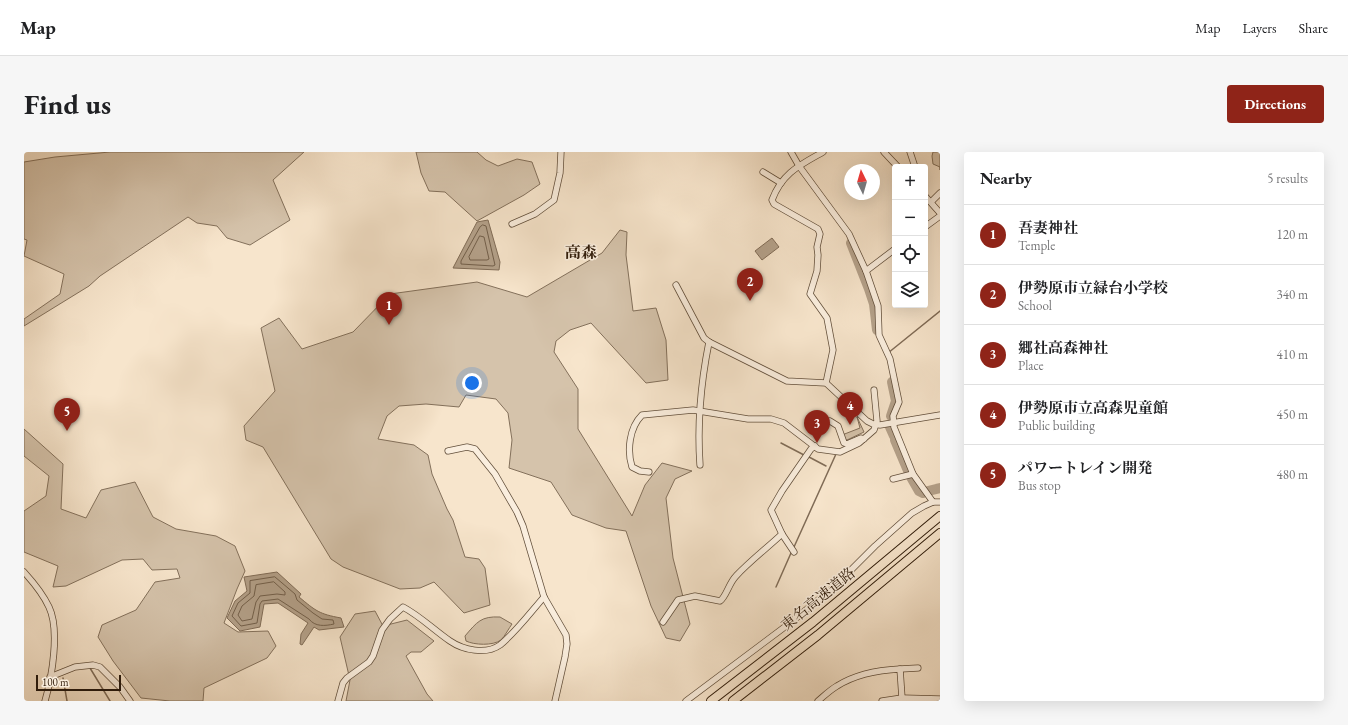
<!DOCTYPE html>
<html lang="en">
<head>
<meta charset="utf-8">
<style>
	:root { --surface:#fff; --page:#f6f6f6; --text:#202124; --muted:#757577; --line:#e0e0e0; --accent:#8f2418 }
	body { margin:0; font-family:"EB Garamond","Noto Serif JP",serif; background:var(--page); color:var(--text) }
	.controls { position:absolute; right:12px; top:12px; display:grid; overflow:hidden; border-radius:4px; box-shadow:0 4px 16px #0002 }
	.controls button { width:36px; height:36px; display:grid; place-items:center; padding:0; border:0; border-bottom:1px solid var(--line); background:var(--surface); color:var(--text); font:20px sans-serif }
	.compass { position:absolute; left:820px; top:12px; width:36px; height:36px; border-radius:50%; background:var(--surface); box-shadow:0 4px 16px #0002; rotate:355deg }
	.scale { position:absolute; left:12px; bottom:10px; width:85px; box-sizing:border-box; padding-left:4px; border:2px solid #311d0b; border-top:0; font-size:11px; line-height:14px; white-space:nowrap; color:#311d0b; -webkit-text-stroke:3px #faeede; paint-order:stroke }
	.you { position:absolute; left:448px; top:231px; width:14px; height:14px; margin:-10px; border:3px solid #fff; border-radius:50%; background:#1a73e8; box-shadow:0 0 0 6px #1a73e833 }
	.badge { display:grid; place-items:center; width:26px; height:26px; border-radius:50%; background:var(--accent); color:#fff; font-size:13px; font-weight:700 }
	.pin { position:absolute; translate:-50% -33px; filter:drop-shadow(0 1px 2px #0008) }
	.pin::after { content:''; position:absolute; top:21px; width:14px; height:12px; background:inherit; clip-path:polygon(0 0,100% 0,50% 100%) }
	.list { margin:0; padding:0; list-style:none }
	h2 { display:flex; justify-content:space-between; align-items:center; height:52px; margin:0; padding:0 16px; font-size:17px }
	h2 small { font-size:13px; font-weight:400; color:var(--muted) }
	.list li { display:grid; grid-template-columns:26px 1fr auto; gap:12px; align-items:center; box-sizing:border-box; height:60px; padding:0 16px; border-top:1px solid var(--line) }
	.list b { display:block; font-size:15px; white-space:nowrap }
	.list p { margin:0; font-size:13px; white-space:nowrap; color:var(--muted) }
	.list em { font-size:13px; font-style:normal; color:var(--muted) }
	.icon { flex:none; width:22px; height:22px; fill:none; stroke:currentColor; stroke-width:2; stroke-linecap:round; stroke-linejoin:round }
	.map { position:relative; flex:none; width:916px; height:549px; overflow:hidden; border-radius:4px }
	header { display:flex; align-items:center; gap:24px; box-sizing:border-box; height:56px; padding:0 20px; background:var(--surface); border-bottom:1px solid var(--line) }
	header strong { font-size:19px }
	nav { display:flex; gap:22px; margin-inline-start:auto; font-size:14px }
	.intro { display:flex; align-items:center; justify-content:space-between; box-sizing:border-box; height:96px; padding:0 24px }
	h1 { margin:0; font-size:28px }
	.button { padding:10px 18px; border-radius:4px; background:var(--accent); color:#fff; font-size:14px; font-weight:700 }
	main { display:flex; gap:24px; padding:0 24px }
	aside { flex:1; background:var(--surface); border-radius:4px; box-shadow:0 4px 16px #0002 }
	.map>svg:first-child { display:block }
	.green { fill:#d5c3ab; stroke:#83705b }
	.water { fill:#b4a18a; stroke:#806c57 }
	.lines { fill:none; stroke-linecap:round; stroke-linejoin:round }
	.shore { stroke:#725f4a; stroke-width:1 }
	.stream { stroke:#806c57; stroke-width:1.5 }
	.river { stroke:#b4a18a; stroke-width:10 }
	.minor-casing { stroke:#624f3b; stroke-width:7 }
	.highway-casing { stroke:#311d0b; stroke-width:10 }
	.minor { stroke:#faeede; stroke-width:5.5 }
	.highway { stroke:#f7e5cc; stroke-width:8 }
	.labels { text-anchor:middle; stroke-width:3; stroke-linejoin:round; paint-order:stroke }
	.street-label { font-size:15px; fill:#311d0b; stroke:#faeede }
	.neighbourhood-label { font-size:16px; font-weight:bold; fill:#311d0b; stroke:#faeede }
</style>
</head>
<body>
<header>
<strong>Map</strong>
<nav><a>Map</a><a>Layers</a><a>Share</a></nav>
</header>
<div class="intro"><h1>Find us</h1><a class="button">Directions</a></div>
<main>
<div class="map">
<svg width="916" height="549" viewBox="0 0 916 549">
	<rect width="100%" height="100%" fill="#f7e5cc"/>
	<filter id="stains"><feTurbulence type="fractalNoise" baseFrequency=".005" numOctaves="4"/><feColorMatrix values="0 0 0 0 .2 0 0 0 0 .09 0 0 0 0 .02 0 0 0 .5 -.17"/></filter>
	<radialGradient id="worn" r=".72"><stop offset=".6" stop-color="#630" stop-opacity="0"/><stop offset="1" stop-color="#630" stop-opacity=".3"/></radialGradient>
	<!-- green -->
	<g class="green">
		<path d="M 86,0 L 280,0 L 249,28 L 266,68 L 226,93 L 203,86 L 193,74 L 173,71 L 164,65 L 76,124 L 65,134 L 0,174 L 0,167 L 36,142 L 40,122 L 0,104 L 3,88 L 0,87 L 0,10 L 31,5 Z"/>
		<path d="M 392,0 L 453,0 L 462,8 L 474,14 L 493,7 L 508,10 L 516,32 L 500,43 L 453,69 L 421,40 L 405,39 L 397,21 Z"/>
		<path d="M 909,0 L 916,0 L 916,18 L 916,15 L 909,12 L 908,4 Z"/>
		<path d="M 596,78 L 603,80 L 602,103 L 609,159 L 632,156 L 642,188 L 644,228 L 622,231 L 567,171 L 546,178 L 532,189 L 530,200 L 554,237 L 554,277 L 608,364 L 621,333 L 638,311 L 668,319 L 651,327 L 642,346 L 649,406 L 666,472 L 656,489 L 642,486 L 627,454 L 602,379 L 582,376 L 548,363 L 527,330 L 485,316 L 488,288 L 484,261 L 472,247 L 442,243 L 435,255 L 402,252 L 375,254 L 363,264 L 354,287 L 390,293 L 404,303 L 408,322 L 423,357 L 429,368 L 441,405 L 455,407 L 461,416 L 466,453 L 440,461 L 410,430 L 396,436 L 376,437 L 319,415 L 307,407 L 239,295 L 222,288 L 220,274 L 251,239 L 237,176 L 255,166 L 278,197 L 329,180 L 366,142 L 453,130 L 503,145 L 578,101 Z"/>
		<path d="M 833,265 L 840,280 L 823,288 L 820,288 L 818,283 L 836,276 Z"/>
		<path d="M 0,277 L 39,312 L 37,357 L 62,366 L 77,338 L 111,330 L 129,365 L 152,377 L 192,384 L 211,394 L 221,419 L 213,437 L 200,471 L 214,480 L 244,479 L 252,494 L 243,506 L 180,536 L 179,549 L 146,549 L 117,546 L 89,509 L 74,485 L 78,473 L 112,458 L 131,430 L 156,426 L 153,417 L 128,418 L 119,407 L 98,408 L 42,434 L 29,435 L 34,414 L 0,400 L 0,359 L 22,344 L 25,324 L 0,304 Z"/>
		<path d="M 351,459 L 359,474 L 383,468 L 410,489 L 397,500 L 387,500 L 382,504 L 403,542 L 409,549 L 322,549 L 326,528 L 316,485 L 331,462 Z"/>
		<path d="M 476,465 L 488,472 C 485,476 481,484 477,488 C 469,494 450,493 442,489 L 441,484 C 453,470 457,464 476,465 Z"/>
	</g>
	<!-- water -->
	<g class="water">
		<path d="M 464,68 L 476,110 L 475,118 L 429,116 L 453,70 Z"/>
		<path d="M 748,86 L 755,95 L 738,108 L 731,99 Z"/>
		<path d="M 253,420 L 277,442 L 275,445 C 292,459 295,462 317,466 L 320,475 L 295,478 L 290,475 L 278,493 L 276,492 L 277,482 L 284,471 L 254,451 L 240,452 L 236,475 L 216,479 L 203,466 L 211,449 L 223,439 L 220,425 Z"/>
	</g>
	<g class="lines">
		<!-- shore -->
		<g class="shore">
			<path d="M 459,73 L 462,74 L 471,113 L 469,114 L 437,112 L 437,109 L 456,75 Z"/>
			<path d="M 456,84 L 460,85 L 465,107 L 463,108 L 446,108 L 445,105 Z"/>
			<path d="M 251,425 L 271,442 L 273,448 L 289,461 L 298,467 L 309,468 L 310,472 C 301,474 291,475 285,467 L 254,447 L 238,449 L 236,452 L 233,471 L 217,474 L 208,464 L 214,451 L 226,441 L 226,429 Z"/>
			<path d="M 250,430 L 261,440 L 261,443 L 253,442 L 236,444 L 232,450 L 228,467 L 218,469 L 214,463 L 218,454 L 230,444 L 232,433 Z"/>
		</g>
		<!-- stream -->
		<g class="stream">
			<path d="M 864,201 L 916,159"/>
			<path d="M 757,291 L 780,303"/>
			<path d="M 785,305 L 802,314"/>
			<path d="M 770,395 L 812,302"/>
			<path d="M 752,435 L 767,401"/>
			<path d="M 66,516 L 86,549"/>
			<path d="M 39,526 L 43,549"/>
		</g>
		<!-- river -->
		<g class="river">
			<path d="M 827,91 L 845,137 L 850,152 L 853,178"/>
			<path d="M 867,264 L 872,249 L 868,230"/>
			<path d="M 866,275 L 870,284"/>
			<path d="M 871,288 L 885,321"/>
			<path d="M 887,325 L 895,339 L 899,341"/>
			<path d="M 904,339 L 916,336"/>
		</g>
		<defs>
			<g id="minor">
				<path d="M 767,0 L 775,14 L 825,82 L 842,119 L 854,154 L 855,183 L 866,207 L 875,250 L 869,264 L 870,275 L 889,322 L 909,350"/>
				<path d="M 799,0 C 776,13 758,21 748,48 L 750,52 L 794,77 L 796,82 L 793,95 L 794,103 L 793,119 L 786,142 L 803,166 L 809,198 L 802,231"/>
				<path d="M 860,0 L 874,15"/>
				<path d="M 886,0 L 891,15"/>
				<path d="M 739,20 L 757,31"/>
				<path d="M 901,44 L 916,61"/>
				<path d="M 907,50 L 916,41"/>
				<path d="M 488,72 L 511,62 L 530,48 L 536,21 L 537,0"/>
				<path d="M 901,75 L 916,64"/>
				<path d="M 842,119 L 871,97"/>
				<path d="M 652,133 L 680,186 L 685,190 L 763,229 L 802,231 L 843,269 L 849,272 L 856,273 L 916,263"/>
				<path d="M 806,269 L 814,274 L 820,291 L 823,292 L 837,286 L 840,287"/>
				<path d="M 424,299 L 443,295 L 451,297 L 471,322 L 493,360 L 499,374 L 520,445 L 542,483 L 543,492 L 541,505 L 531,549"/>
				<path d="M 676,313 C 673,271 677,230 685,190"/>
				<path d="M 625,320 L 616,319 L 608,315 C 603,299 605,276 618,263 L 669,258 L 724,267 L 747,267 L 760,271 L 794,297 L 816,300 L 835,291 L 850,278 L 853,269 L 850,238"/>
				<path d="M 869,327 L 889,322"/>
				<path d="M 770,400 L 758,382 L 747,358 L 758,339 L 787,297 L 791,294"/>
				<path d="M 0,420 C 10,431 19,442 25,455 C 36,478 28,525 21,549"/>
				<path d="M 639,470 L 654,448 L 671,444 L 696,449 C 702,445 705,431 712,424 C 726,409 743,396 758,382"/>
				<path d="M 876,517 L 894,516"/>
				<path d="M 26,525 L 51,515 L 69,513 L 76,515 L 96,535 L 106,549"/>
				<path d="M 314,549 L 319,531 L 323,526 L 345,510 L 349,504 L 358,478 L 366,467 L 379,455 C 396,464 410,478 426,489 C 439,498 462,503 476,493 C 492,480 506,461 520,445"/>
				<path d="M 662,549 L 766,471 L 809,436 L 851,394 L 888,361 L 900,354 L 909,350 L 916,350"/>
				<path d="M 794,549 C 800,544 806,538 813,534 C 832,522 855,518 876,517 L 878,546"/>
				<path d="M 858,549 L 878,546 L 916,547"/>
			</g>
			<g id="highway">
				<path d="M 687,549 L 789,470 L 916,364"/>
				<path d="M 709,549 L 794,483 L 916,381"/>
			</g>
		</defs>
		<!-- minor casing -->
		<use href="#minor" class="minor-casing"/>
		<!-- highway casing -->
		<use href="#highway" class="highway-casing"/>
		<!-- minor -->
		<use href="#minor" class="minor"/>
		<!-- highway -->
		<use href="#highway" class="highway"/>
	</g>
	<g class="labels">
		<!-- street labels -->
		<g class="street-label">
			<text transform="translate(794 447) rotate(-39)" y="5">東名高速道路</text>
		</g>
		<!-- neighbourhood labels -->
		<g class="neighbourhood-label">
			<text x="557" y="106">高森</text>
		</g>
	</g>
	<rect width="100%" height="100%" filter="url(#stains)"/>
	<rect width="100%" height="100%" fill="url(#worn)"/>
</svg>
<div class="controls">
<button>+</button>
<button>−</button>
<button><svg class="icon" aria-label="locate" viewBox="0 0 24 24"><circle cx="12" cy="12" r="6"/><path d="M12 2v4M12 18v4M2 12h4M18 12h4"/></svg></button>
<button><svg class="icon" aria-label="layers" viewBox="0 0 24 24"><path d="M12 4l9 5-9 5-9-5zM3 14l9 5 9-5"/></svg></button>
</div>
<svg class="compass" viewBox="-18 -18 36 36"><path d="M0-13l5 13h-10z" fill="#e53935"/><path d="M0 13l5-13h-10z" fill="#757577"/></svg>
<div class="scale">100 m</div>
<div class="you"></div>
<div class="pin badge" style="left:365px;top:173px">1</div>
<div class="pin badge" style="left:726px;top:149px">2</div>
<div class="pin badge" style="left:793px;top:291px">3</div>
<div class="pin badge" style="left:826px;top:273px">4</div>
<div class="pin badge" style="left:43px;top:279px">5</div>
</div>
<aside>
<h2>Nearby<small>5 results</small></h2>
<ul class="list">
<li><span class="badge">1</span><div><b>吾妻神社</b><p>Temple</p></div><em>120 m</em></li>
<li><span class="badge">2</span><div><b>伊勢原市立緑台小学校</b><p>School</p></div><em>340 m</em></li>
<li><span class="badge">3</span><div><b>郷社高森神社</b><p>Place</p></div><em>410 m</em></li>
<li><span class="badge">4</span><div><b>伊勢原市立高森児童館</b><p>Public building</p></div><em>450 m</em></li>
<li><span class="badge">5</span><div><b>パワートレイン開発</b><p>Bus stop</p></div><em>480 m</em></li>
</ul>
</aside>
</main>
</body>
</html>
